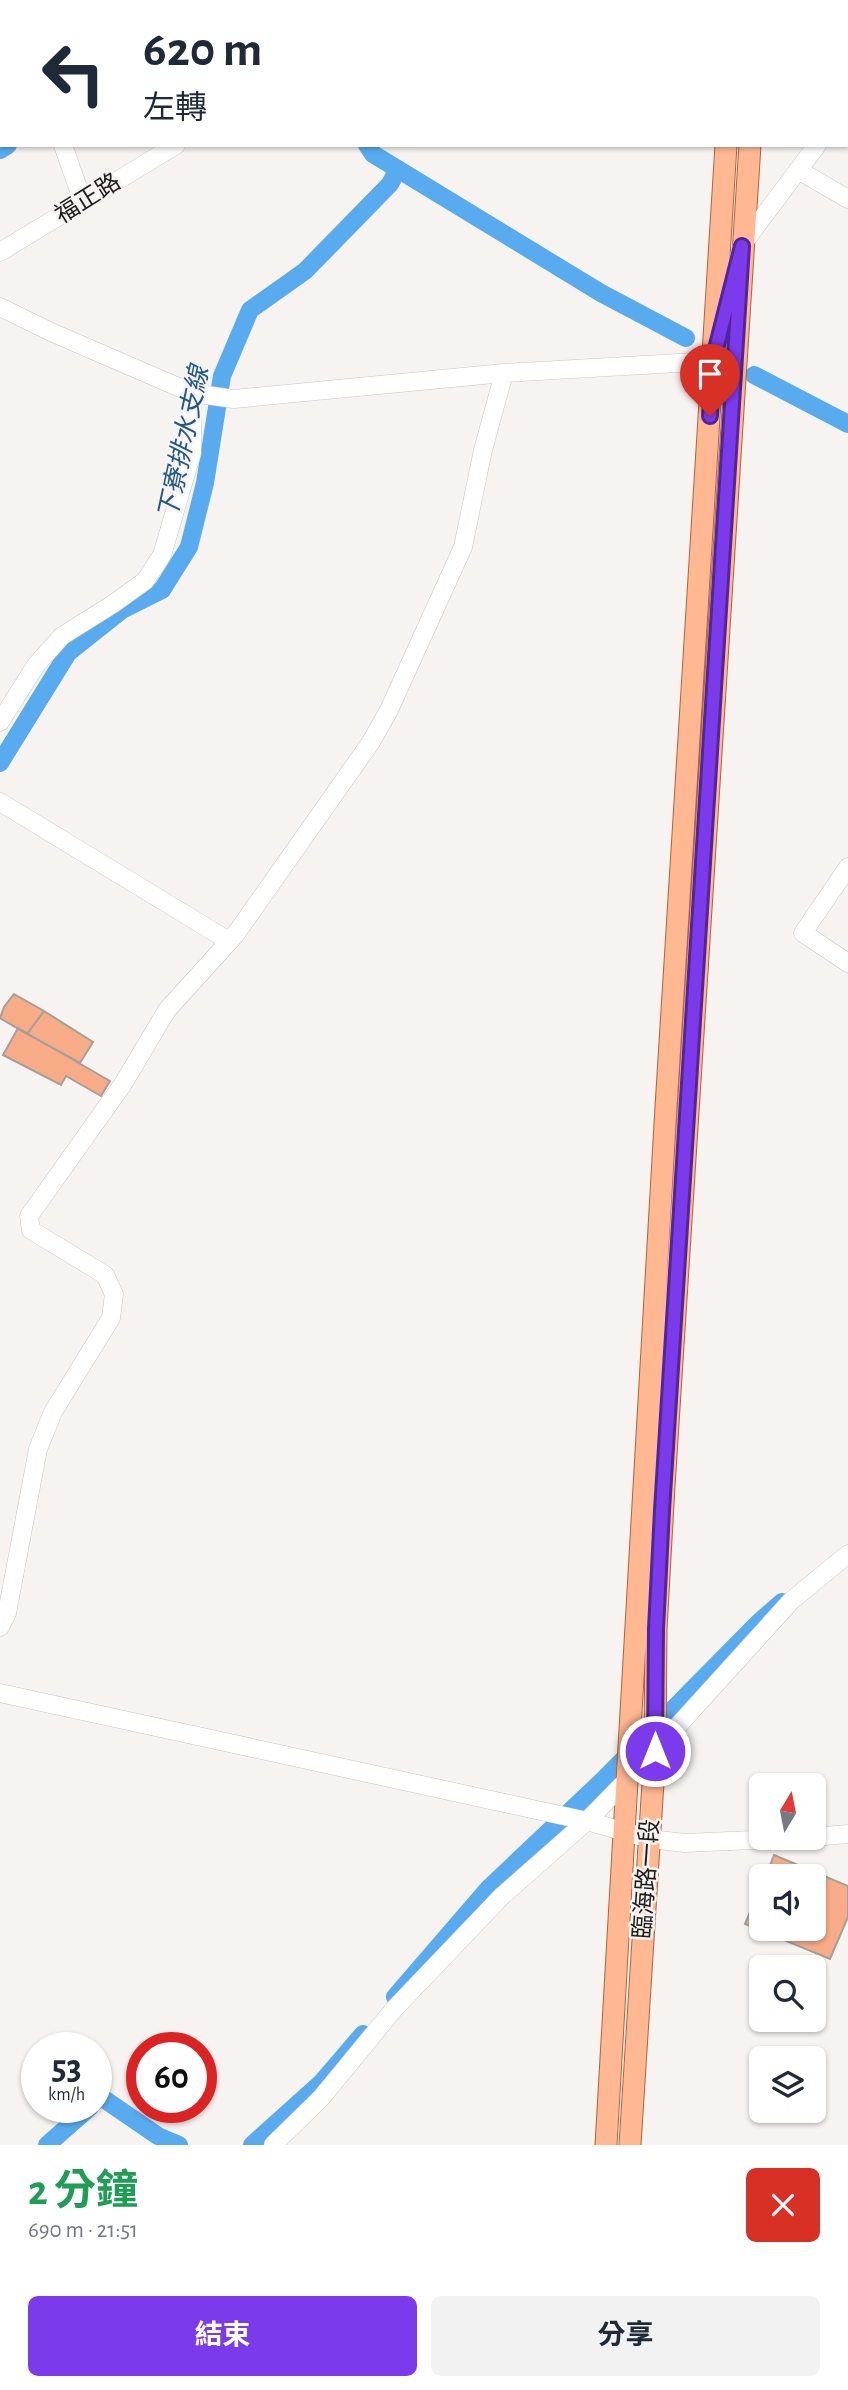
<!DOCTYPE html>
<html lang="zh-TW">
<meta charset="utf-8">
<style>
:root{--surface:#fff;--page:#f2f2f3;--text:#1f2937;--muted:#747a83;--accent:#7c3aed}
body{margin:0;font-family:"Alegreya Sans","Noto Sans TC",sans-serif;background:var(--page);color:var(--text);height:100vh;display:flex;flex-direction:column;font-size:26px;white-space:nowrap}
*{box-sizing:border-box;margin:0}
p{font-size:23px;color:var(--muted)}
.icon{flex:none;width:38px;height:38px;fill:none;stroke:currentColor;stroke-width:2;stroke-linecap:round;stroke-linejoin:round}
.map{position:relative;height:2145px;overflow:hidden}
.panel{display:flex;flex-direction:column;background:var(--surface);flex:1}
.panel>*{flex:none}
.guide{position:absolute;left:0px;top:0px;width:849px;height:147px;box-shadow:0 2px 5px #0004;background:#fff;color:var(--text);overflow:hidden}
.needle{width:46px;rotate:10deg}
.fabs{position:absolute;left:749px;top:1773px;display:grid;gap:14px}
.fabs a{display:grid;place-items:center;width:77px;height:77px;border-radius:10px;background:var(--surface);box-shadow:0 2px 5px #0004;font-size:35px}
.speed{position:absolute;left:21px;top:2032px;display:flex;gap:14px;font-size:35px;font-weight:700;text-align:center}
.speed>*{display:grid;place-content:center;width:91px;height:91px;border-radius:50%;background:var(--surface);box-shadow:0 2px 5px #0004;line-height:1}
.speed small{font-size:18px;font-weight:400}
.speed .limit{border:10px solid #d22;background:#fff;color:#111}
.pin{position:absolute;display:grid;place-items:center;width:60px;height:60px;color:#fff;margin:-72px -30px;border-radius:50% 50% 50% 0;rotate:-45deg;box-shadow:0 0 7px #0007}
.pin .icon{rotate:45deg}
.me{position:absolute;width:77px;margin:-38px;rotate:0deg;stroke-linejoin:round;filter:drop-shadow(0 0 5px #0008)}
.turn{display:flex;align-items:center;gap:24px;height:147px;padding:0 28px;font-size:32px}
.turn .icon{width:91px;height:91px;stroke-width:2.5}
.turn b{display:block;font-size:49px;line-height:60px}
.round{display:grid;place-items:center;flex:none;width:74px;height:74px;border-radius:10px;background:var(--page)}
.summary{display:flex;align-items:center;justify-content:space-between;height:119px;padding:0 28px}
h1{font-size:42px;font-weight:700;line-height:52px;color:#1e9e55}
.action{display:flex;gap:14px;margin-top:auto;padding:14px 28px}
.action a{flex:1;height:80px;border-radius:10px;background:var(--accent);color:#fff;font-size:28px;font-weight:700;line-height:80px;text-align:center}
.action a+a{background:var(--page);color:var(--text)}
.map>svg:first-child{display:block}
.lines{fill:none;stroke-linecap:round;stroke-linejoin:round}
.canal{stroke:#58abef;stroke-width:18}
.building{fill:#f7ab86;stroke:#a29f9d;stroke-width:2}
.minor-casing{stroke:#c9c5c4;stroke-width:19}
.major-casing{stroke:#b1633a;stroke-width:23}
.minor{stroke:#fff;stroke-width:18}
.major{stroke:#ffb892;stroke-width:21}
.route-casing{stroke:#51269a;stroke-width:18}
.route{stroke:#7c3aed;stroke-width:12}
.labels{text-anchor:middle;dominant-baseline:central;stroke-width:5;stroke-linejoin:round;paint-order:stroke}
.street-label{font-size:24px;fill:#1f1e1d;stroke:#f6f3f1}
.water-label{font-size:26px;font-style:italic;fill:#1f5986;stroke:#f6f3f1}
</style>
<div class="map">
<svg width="848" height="2145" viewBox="0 0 848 2145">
<rect width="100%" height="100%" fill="#f6f3f1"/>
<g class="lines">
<path class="canal" d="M274,0L275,2
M367,145L373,154L601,293L686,338
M0,150L8,145
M754,375L848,424
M0,763L68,653L122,610L162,590L189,547L205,483L222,376L250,310L305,271L390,184L398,169
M395,1997L489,1888L602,1781L759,1622L782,1602
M96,2101L101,2097L158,2136L179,2145
M47,2145L90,2107
M252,2145L321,2083L363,2034"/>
</g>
<path class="building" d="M14,994L44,1011L27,1034L0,1018L4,1007Z
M44,1011L93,1042L80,1063L27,1034Z
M18,1028L110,1081L101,1096L66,1076L61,1085L3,1055Z
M774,1855L848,1886V1917L830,1959L745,1924L761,1886V1928H814V1876H766Z"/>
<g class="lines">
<g class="minor-casing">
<path id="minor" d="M234,0L235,2
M299,0L300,2
M464,2L468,0
M0,86L2,87
M847,104L848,103
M63,145L83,202
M798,170L848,199
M0,252L176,145
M0,307L51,332L192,393L234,399L504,373L713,361L742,245L817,145
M0,722L36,665L62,636L113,604L145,581L162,555L192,453V393
M0,802L229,941
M848,867L803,933L848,963
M0,1627L7,1613L38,1449L53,1412L111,1318L114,1294L105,1275L31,1230L29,1216L123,1084L167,1010L235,935L371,742L389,710L463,547L483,450L504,373
M0,1693L587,1821L650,1839L685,1843L796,1838
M629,1758L655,1751L791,1601L848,1554
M814,1837L848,1834
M273,2145L321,2098L395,2008L502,1896L587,1821L627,1780"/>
</g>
<g class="major-casing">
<path id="major" d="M734,2V0
M761,2V0
M606,2145L666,1107L726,145
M630,2145L655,1751L656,1629L664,1486L750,145"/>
</g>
<use href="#minor" class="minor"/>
<use href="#major" class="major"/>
</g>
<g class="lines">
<g class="route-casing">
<path id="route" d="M655,1751L656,1629L662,1510L742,246L713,361L710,416"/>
</g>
<use href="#route" class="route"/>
</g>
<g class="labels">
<g class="street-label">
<text transform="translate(88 199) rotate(-32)">福正路</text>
<text transform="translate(647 1879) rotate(-86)">臨海路一段</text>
</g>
<g class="water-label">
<text transform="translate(184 443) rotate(-78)">下寮排水支線</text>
</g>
</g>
</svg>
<div class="fabs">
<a><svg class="needle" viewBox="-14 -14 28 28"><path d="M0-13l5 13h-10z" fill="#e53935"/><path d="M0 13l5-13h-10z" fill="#747a83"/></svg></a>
<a><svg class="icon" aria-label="sound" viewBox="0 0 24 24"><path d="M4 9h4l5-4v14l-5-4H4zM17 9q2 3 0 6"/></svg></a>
<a><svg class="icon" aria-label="search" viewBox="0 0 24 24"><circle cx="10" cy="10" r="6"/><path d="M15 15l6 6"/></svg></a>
<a><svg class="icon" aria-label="layers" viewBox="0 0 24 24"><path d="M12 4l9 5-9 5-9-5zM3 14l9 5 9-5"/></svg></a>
</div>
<div class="speed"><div>53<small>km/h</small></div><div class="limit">60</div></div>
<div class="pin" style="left:710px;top:416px;background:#d93025"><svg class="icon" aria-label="arrive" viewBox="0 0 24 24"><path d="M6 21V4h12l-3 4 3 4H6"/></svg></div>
<svg class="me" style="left:655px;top:1751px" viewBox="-20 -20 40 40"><circle r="17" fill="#7c3aed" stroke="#fff" stroke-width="3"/><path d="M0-11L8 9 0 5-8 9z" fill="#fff"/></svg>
<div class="guide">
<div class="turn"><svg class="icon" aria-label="left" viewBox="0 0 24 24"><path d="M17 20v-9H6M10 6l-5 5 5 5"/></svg><div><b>620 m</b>左轉</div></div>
</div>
</div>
<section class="panel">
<div class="summary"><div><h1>2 分鐘</h1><p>690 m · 21:51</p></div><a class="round" style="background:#d93025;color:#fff"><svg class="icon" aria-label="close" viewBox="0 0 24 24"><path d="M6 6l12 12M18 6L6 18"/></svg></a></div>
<div class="action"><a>結束</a><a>分享</a></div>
</section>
